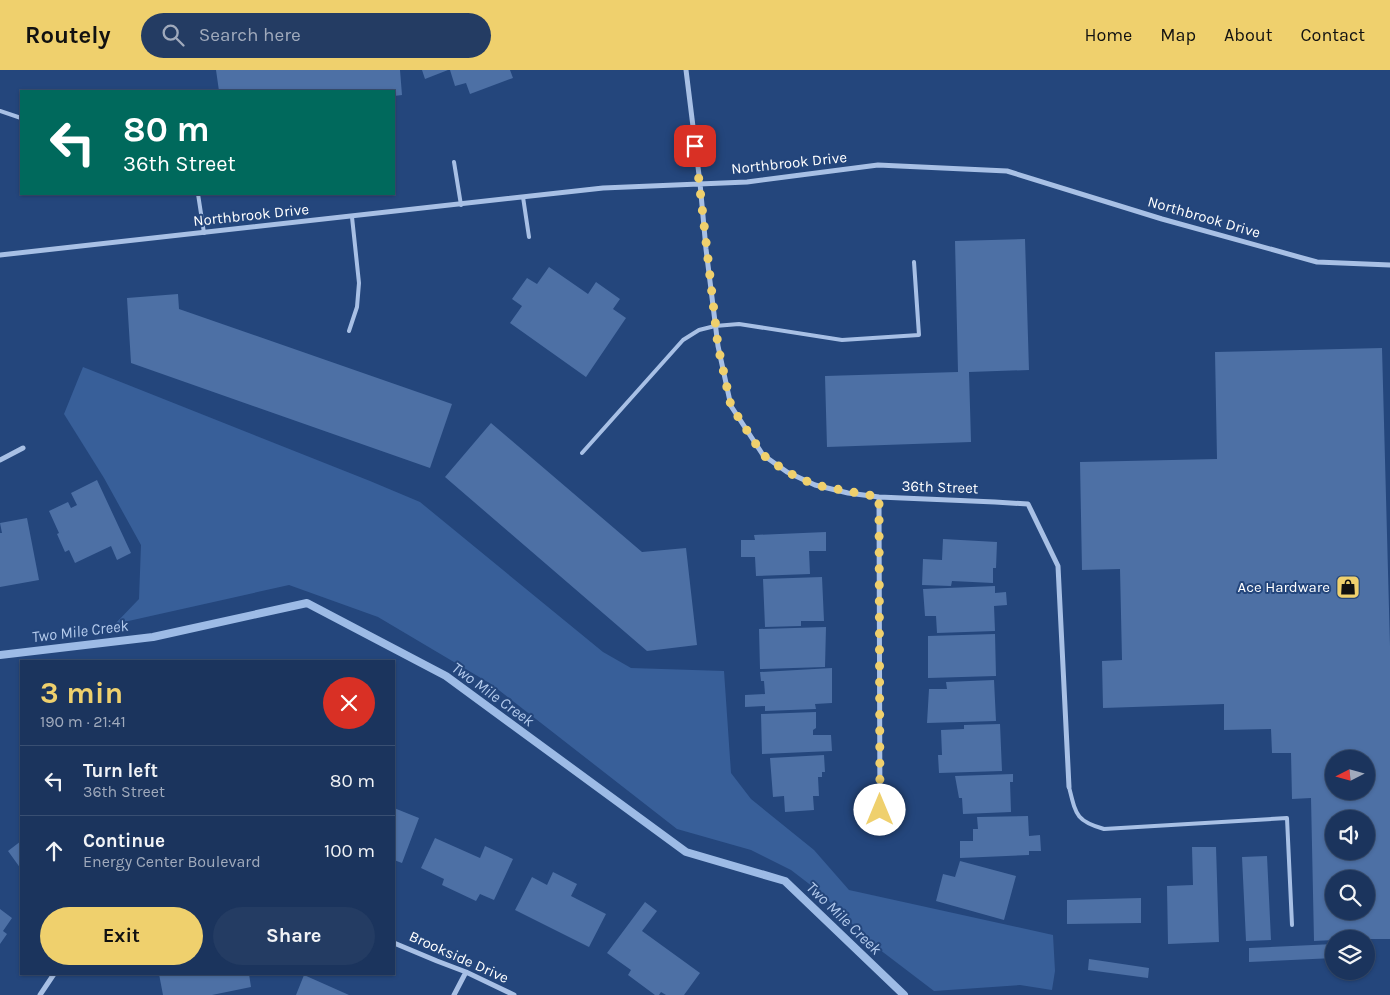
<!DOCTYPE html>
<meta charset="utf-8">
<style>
:root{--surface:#1b345d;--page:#243c63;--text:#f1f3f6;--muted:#a0aabc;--line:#394f72;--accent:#efd06d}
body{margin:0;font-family:Karla,sans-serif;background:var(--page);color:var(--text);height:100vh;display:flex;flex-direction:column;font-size:19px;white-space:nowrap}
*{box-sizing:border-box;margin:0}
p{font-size:16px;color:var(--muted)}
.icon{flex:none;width:28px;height:28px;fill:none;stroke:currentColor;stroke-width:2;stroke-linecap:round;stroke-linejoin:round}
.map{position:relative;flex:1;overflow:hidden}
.details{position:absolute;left:20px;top:590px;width:375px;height:315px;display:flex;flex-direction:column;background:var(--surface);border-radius:0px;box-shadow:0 1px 4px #0004,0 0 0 1px var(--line)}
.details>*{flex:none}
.banner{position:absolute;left:20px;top:20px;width:375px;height:105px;border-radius:0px;box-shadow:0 1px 4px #0004,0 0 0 1px var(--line);background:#00695c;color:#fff;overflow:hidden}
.needle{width:32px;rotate:264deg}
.buttons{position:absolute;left:1325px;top:680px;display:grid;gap:10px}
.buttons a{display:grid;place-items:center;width:50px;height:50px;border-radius:50%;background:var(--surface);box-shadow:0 1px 4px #0004,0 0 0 1px var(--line);font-size:25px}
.pin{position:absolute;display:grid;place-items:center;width:42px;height:42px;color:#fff;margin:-21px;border-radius:10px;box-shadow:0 2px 8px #0006}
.me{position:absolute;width:55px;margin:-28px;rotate:0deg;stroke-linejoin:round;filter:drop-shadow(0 0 4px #0008)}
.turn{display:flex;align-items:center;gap:18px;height:105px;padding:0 20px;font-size:22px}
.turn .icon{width:65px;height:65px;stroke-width:2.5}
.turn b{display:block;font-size:35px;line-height:42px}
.round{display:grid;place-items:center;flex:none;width:52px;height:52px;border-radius:26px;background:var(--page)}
.summary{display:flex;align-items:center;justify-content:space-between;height:85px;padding:0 20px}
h1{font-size:30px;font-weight:700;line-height:38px;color:var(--accent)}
.primary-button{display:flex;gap:10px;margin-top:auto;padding:10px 20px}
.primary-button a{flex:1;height:58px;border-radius:30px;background:var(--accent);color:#111;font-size:20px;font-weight:700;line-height:58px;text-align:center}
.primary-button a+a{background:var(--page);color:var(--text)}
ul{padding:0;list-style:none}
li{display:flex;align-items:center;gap:15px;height:70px;padding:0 20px;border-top:1px solid var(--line)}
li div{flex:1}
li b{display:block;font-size:19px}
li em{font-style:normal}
header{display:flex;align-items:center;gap:30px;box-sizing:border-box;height:70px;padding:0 25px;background:var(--accent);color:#111}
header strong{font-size:24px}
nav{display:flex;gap:28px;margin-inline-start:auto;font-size:18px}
.search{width:350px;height:45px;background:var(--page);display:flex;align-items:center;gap:12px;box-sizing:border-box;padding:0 18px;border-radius:28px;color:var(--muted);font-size:19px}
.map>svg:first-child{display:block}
.green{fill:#385f99}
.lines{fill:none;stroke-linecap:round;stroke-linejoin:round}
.stream{stroke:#9dbbe6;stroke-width:8}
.building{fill:#4d70a5;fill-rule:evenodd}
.service{stroke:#a8c0e5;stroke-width:4}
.minor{stroke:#a8c0e5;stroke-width:5}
.route{stroke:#efd06d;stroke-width:9;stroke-dasharray:0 16.2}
.labels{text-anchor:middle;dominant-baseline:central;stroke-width:4;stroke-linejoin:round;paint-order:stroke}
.street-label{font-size:15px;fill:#fff;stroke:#24467c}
.poi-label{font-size:15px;fill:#fff;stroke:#24467c;text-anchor:end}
.water-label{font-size:16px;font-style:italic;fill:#b4cbed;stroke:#24467c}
</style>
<header>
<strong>Routely</strong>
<div class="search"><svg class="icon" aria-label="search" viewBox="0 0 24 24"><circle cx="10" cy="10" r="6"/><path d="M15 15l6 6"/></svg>Search here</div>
<nav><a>Home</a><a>Map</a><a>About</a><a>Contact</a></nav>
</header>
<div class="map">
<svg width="1390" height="925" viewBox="0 0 1390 925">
<rect width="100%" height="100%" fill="#24467c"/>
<path class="green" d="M83,297L370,411L420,432L603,582L631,598L724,601L731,703L751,729L814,780L849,820L1053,865L1055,901L1052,920L1020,915L934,921L871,873L821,823L791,800L751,780L677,759L491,614L378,547L289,515L115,554L139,529L141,475L104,408L64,344Z"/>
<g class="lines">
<path class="stream" d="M0,585L153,567L307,533L446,606L686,782L785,811L904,925"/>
</g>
<path class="building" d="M216,0H400L402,25L394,26V21H219Z
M422,0H448L425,9Z
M450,0H510L513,8L470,24L466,13L455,16Z
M1025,169L1029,300L969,302L971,372L827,377L825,306L958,302L955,171Z
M549,197L588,224L596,212L620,229L613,239L626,248L586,307L510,253L522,236L512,229L527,208L537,214Z
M178,224L179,239L452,334L430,398L131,293L127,228Z
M1382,278L1390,576V869H1334V870L1314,871L1311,728L1292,729L1291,683H1272L1271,659L1224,660V634L1103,638L1102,591L1122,590L1120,499L1082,500L1080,392L1217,389L1215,282ZM1334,689H1366V721H1334ZM1334,749H1366V781H1334ZM1334,809H1366V841H1334Z
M491,353L642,482L686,478L697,575L647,581L445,407Z
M97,410L131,483L117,490L111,476L75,493L69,480L65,482L57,464L59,463L49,441L68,432L71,438L77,435L71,423Z
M27,448L39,510L0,517V463H2L0,453Z
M826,462V481H809L810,504L756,506L755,487H741V470H755L754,465Z
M943,469L997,472L996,498H993V513L952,511L951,516L922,515L923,489L942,490Z
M822,507L824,551H801V556L765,557L763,509Z
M995,516V523L1006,522L1007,535L994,536L995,561L937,563L936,546H925L923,519Z
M826,557L825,597L760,599L759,559Z
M995,564L996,606L928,608V566Z
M832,598V633L815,634L816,639L765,641V636L745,637V625L765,624L764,611H761L760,602Z
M994,610L996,651L927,653L929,619H947L946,612Z
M816,642V658L813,660V665H831L832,681L762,684L761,644Z
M1000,654L1002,701L939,703L938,685H942L941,660L964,659V655Z
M824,685L825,702H822V707H818L819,726H813L814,740L785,742L784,726L773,727L770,688Z
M1013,704V712H1010L1011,742L963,744L962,728H959L955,706Z
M394,738L419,748L402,793L394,790Z
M1028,746L1029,766L1040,765L1041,781H1029V785L960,788V771H973V759H978L977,747Z
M435,768L480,788L485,776L513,789L494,830L480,824L476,831L442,815L444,809L421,798Z
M21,771V799L8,781Z
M1192,777H1216L1219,872L1168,874L1167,816L1193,815Z
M1267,786L1271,870L1246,871L1242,787Z
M960,791L1016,806L1004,850L936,831L943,804L955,807Z
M553,802L577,814L571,826L606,844L589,877L515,840L532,807L547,815Z
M1141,828V853L1067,854V830Z
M645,832L657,841L642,861L700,903L684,925H666L661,922L659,925H655L628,905L631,900L607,883Z
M0,839L12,848L3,861L7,864L0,874Z
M1334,874V888L1249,892V878Z
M1089,889L1149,898L1148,908L1088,900Z
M159,904H249L251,917L212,925H163Z
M304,905L349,925H296Z"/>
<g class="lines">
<path class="service" d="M0,41L21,48
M454,92L461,135
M198,124L204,163
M523,127L529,167
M349,261L357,237L359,213L352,147
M582,383L683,270L699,260L715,256L739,254L842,270L919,265L914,192
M1069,717C1076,745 1076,751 1104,759L1287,748L1292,855"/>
<path class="minor" d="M686,0L700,113L706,179L718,276L731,336L763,385L787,402L815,415L848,423L879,427L995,432L1028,434L1058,496L1069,717
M0,185L603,118L747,112L878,95L1007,101L1162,149L1317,192L1390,195
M0,390L23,378
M879,427L880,759
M394,873L437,891L466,902L514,925
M40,925L54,904
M454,925L466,902"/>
</g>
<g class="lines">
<path class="route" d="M695,76L718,276L731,336L763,385L787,402L815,415L879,427L880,740"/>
</g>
<defs>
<g id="shop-square" transform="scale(1.25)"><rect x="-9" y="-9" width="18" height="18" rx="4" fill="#efd06d" stroke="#24467c"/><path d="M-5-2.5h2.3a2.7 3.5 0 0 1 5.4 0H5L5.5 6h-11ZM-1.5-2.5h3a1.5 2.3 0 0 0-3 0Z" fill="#111"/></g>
</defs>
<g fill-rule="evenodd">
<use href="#shop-square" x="1348" y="517"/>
</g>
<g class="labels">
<g class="street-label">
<text transform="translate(789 93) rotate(-6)">Northbrook Drive</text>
<text transform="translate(251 145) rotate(-6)">Northbrook Drive</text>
<text transform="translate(1204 147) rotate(16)">Northbrook Drive</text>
<text transform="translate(940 417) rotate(2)">36th Street</text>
<text transform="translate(459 887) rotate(24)">Brookside Drive</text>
</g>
<g class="poi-label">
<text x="1330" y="517">Ace Hardware</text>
</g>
<g class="water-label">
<text transform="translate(80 561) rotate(-7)">Two Mile Creek</text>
<text transform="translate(493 624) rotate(36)">Two Mile Creek</text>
<text transform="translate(844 848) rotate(44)">Two Mile Creek</text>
</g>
</g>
</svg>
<div class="buttons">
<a><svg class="needle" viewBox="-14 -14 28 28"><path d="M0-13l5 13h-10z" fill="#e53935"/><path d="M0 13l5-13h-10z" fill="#a0aabc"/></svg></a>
<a><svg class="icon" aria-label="sound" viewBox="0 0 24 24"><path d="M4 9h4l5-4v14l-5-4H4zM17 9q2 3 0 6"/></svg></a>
<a><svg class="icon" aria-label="search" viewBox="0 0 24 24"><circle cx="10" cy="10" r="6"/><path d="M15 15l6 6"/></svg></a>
<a><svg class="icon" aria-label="layers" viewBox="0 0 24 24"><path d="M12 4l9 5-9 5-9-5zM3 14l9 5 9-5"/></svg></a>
</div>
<div class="pin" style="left:695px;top:76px;background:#d93025"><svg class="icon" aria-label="arrive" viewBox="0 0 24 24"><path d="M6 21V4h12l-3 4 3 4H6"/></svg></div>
<svg class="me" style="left:880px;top:740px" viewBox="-20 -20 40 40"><circle r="19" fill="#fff"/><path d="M0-13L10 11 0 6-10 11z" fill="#efd06d"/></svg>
<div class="banner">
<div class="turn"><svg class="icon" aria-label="left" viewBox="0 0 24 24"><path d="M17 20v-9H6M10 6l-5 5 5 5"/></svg><div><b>80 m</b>36th Street</div></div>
</div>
<section class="details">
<div class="summary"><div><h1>3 min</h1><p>190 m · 21:41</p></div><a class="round" style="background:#d93025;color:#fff"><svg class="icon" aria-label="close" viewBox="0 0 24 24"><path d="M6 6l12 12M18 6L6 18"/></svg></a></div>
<ul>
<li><svg class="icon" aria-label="left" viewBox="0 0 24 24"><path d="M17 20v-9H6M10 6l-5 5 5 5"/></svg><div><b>Turn left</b><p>36th Street</p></div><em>80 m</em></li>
<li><svg class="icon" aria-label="ahead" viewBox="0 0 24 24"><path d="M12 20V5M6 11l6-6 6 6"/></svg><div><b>Continue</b><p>Energy Center Boulevard</p></div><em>100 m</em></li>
</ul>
<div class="primary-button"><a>Exit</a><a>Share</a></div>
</section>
</div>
